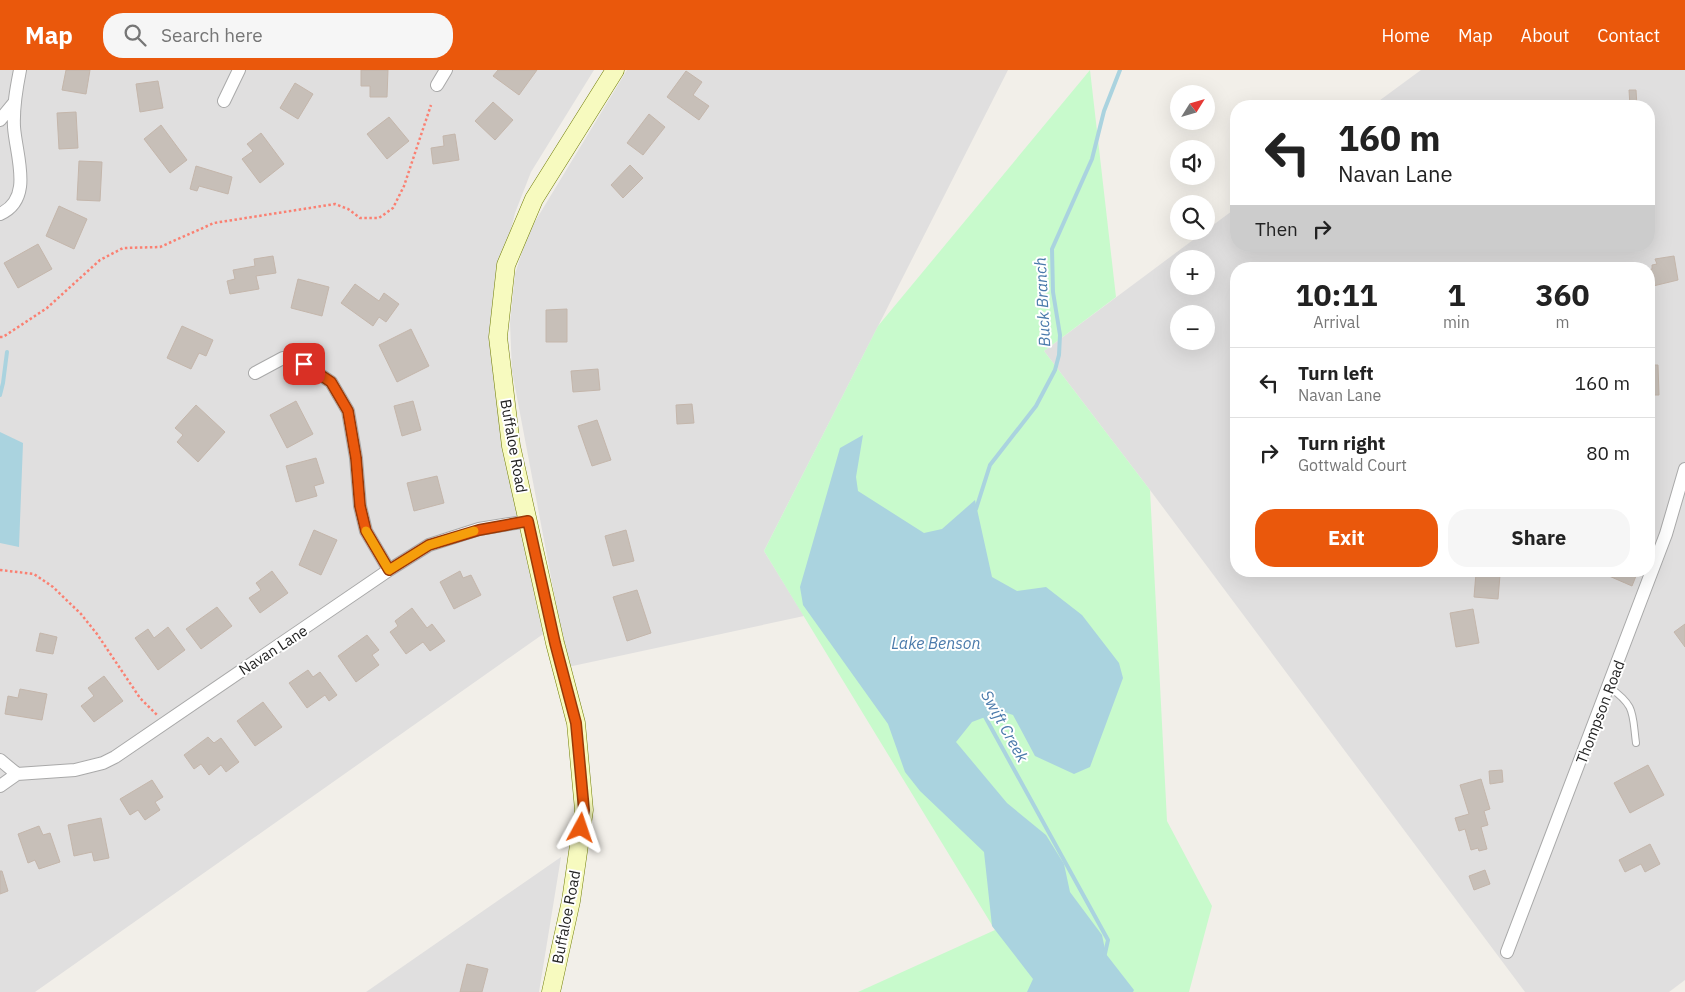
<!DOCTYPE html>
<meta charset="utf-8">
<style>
:root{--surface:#fff;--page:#f6f6f6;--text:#222;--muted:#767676;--line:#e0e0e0;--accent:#ea580c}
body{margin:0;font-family:"IBM Plex Sans",sans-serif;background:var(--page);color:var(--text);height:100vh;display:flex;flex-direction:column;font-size:19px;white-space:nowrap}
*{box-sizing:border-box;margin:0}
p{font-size:16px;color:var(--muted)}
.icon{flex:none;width:28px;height:28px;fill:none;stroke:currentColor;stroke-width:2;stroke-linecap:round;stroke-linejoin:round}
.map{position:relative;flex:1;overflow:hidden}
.side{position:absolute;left:1230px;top:192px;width:425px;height:315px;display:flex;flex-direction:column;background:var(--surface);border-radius:20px;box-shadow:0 5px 20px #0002}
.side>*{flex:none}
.top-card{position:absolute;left:1230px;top:30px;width:425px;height:152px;border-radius:20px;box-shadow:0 5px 20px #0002;background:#fff;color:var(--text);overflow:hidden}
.needle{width:32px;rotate:53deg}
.tools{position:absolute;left:1170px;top:15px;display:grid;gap:10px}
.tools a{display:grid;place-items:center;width:45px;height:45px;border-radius:50%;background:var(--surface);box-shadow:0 5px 20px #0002;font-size:25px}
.pin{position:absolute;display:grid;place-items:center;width:42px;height:42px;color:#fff;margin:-21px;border-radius:10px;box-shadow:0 2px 8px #0006}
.me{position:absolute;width:55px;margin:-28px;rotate:5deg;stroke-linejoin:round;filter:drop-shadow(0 0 4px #0008)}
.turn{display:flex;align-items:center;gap:18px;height:105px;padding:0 25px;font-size:22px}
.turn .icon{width:65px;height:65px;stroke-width:2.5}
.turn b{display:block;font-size:35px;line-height:42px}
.then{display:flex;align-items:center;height:48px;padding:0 25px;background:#0003;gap:10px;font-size:19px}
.eta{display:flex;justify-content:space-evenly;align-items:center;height:85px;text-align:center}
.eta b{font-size:30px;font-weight:800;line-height:35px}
.primary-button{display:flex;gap:10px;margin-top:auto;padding:10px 25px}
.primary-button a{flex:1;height:58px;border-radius:20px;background:var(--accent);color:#fff;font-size:20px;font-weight:800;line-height:58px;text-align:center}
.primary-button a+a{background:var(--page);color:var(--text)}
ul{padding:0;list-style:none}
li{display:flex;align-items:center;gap:15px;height:70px;padding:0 25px;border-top:1px solid var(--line)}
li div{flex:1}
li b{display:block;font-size:19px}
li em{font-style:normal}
header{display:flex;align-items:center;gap:30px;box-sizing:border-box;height:70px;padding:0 25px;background:var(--accent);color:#fff}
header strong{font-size:24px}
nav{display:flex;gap:28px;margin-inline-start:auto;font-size:18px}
.search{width:350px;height:45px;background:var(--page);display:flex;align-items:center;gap:12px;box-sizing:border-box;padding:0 18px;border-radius:20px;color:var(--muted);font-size:19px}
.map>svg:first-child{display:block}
.residential{fill:#e0dfdf;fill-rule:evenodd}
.park{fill:#c8facc}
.water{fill:#aad3df}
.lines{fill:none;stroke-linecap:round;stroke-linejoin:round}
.stream{stroke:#aad3df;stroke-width:4}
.building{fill:#c7bfb8;stroke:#c4b6ab}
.lane-casing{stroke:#a9a9a9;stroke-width:8}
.street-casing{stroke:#a9a9a9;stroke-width:14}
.secondary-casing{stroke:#707d05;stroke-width:19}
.path{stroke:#fa8072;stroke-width:2.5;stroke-dasharray:2.5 2.5;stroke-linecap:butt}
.lane{stroke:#fff;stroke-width:6}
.street{stroke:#fff;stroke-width:12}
.secondary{stroke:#f7fabf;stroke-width:18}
.route-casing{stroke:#983908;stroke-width:12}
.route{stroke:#ea580c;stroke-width:9}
.slow{stroke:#f59e0b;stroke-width:9}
.labels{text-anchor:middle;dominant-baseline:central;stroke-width:4;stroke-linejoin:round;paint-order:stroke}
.street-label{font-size:15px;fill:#222;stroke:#fff}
.water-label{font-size:16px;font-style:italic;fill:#4a7aab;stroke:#fff}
</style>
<header>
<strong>Map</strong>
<div class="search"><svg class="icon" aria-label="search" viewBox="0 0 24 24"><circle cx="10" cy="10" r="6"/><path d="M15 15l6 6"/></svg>Search here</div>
<nav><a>Home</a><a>Map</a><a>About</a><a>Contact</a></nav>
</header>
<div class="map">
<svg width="1685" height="922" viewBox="0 0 1685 922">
<rect width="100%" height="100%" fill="#f2efe9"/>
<path class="residential" d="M0,0H594L531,102L515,143L495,224L546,562L35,922H0Z
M627,0H1008L764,481L804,546L568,597L512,301L510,253L515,204L528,163Z
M1421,0H1685V910L1669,922H1525L1150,420L1044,281L1236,138V176H1649V36H1372ZM1179,189H1206V216H1179ZM1236,199H1649V501H1236ZM1179,244H1206V271H1179Z
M561,787L539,922H366Z"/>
<path class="park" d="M1090,0L1116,227L1044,281L1150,420L1167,751L1212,836L1189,922H858L995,860L764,481L878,256Z"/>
<path class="water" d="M0,362L23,373L19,477L0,473Z
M863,365L856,407L858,421L924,463L942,459L975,430L992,507L1017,521L1046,517L1082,545L1119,593L1123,608L1090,697L1074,704L1035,686L1013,645L1001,641L972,652L956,672L1007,733L1046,765L1064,794L1070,822L1102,865L1106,884L1134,920L1133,922H1027L1033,909L992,856L984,782L920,721L905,702L888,654L803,535L800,517L840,378Z"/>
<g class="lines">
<path class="stream" d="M0,325L3,313L7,282
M976,439L990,395L1036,336L1055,300L1059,285L1060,265L1053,222L1052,179L1092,89L1104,41L1120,0
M983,643L1108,870L1104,888"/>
</g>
<path class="building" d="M66,0H90L86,24L62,20Z
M361,0H388L387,27H370V16H361Z
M498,0H537L519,25L493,6Z
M686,1L702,12L693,25L709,36L699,50L667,27Z
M158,11L163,38L140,42L136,14Z
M295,13L313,24L298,49L280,38Z
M1629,20H1636L1637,36H1630Z
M493,32L513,50L495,70L475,51Z
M76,42L78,78L59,79L57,43Z
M649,44L665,57L643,85L627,73Z
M389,47L409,71L387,89L367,64Z
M161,55L187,90L170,103L144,69Z
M261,63L284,94L260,113L242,89L253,81L247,74Z
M455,64L459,90L433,94L431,78L444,76L443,66Z
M79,91L102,92L100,131L77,130Z
M630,95L643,108L623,128L611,115Z
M196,96L232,107L228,124L199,116L197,121L190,119Z
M59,136L87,149L74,179L46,166Z
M38,174L52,199L18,218L4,193Z
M273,186L276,203L256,206L259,219L230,224L227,211L235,209L233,200L255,196L254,189Z
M1674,186L1678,210L1649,217V200L1652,199V195L1657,194L1655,189Z
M298,209L329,217L322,246L291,238Z
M355,214L379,231L384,223L399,234L386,252L379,247L373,256L341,233Z
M567,239V272H546V240Z
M182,256L213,270L206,286L199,283L191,299L167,288Z
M411,259L429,296L397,312L379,275Z
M1653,268L1654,278L1649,279V269Z
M1649,295H1658L1659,325H1649Z
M598,299L600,320L573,322L571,301Z
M296,331L313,364L287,378L270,345Z
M413,331L421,360L402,366L394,336Z
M692,334L694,353L677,354L676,335Z
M196,335L225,362L198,392L177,372L183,365L175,358Z
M597,350L611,390L592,396L578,356Z
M316,388L324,413L314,416L317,426L296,432L286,396Z
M437,406L444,433L414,441L407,413Z
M314,460L337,470L321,505L299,495Z
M626,460L634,491L613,496L605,466Z
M272,501L288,523L260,543L249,528L261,520L256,513Z
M460,501L463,508L471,505L481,525L454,539L440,512Z
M1610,501H1638L1632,516L1609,506Z
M1476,503L1500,505L1498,529L1474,527Z
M637,520L651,563L627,571L613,527Z
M217,537L232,556L201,579L186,559Z
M412,538L427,558L432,554L445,571L430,581L423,572L406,584L390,562L398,556L395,551Z
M1473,539L1479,573L1456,577L1450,543Z
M1685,554V577L1674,562Z
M168,557L185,580L158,600L135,568L148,559L154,568Z
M40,563L57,567L53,584L36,581Z
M367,565L379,580L372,585L379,595L356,612L338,586Z
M308,600L313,607L320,602L337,625L329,631L325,625L307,638L289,613Z
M104,606L123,631L94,652L81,636L94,626L88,618Z
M20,619L47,624L42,650L5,644L8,626L18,628Z
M263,632L282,657L255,676L237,651Z
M208,667L214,673L221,668L239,692L226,702L221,695L209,705L201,694L194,699L184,685Z
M1648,695L1664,725L1630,743L1614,713Z
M1502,700L1503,712L1490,714L1489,701Z
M1481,709L1490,739L1484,741L1488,755L1481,757L1487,779L1479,781L1478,778L1471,780L1465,759L1459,761L1455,748L1469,744L1460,715Z
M152,710L163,727L155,732L160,740L145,750L138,740L130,745L120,729Z
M101,748L109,788L94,791L92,782L74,786L68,755Z
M39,756L43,765L50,763L60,792L39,799L35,790L28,793L18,764Z
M1650,774L1660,794L1645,802L1641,794L1625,802L1619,790Z
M1485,800L1490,814L1474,820L1469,806Z
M0,801H2L8,821L0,824Z
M467,894L488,899L482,922H460Z"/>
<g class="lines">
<g class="lane-casing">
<path id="lane" d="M1609,617C1636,636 1632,643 1636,673"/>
</g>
<g class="street-casing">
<path id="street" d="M437,15L446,0
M224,31L239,0
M0,50L14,33
M0,144C34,129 16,86 14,57C13,37 16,20 20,0
M255,303L283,288L304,294L331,312L348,341L356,388L360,436L366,461L389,500
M0,690L17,704
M0,716L17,704L75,700L103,693L115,687L389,500L429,475L479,459L528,451
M1507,882L1666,464L1685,399"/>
</g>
<g class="secondary-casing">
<path id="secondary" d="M551,922L571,831L584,740L576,653L555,573L511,376L498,267L506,195L534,129L615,0"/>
</g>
<path class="path" d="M0,267H3L47,238L100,190L123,178L160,177L214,153L335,134L348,139L360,148H379L393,138L404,116L431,35
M0,500L34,504L53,517L81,544L97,564L140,628L157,645"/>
<use href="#lane" class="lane"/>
<use href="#street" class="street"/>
<use href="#secondary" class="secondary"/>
</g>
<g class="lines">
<g class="route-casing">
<path id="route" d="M304,294L331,312L348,341L356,388L360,436L366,461L389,500L429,475L479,460L528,451L555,573L576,653L584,740L581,758"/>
</g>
<use href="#route" class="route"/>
<path class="slow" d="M366,461L389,500L429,475L474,461"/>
</g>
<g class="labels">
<g class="street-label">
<text transform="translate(514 376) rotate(80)">Buffaloe Road</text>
<text transform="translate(273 580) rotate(-33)">Navan Lane</text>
<text transform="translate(1600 642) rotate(-69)">Thompson Road</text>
<text transform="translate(566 847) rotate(-79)">Buffaloe Road</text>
</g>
<g class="water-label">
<text transform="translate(1042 232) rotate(-93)">Buck Branch</text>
<text x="936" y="573">Lake Benson</text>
<text transform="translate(1005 656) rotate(61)">Swift Creek</text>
</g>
</g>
</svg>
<div class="tools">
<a><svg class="needle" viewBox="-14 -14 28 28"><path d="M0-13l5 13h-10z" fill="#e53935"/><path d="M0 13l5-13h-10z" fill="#767676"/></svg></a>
<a><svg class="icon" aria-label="sound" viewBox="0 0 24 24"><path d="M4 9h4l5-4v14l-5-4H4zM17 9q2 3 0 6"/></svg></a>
<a><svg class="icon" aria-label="search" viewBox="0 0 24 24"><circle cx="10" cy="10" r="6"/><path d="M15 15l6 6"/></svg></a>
<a>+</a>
<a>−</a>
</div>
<div class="pin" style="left:304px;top:294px;background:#d93025"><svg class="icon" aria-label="arrive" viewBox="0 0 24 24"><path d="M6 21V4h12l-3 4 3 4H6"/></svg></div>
<svg class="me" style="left:581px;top:758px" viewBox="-20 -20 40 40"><path d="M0-17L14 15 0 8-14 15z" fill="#ea580c" stroke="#fff" stroke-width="4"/></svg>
<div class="top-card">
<div class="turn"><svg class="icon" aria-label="left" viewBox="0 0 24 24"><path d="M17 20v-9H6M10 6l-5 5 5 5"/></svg><div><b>160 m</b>Navan Lane</div></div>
<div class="then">Then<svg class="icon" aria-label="right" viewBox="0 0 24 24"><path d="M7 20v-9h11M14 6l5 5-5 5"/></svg></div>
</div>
<section class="side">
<div class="eta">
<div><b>10:11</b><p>Arrival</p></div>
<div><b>1</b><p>min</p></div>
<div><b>360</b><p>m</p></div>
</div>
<ul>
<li><svg class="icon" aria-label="left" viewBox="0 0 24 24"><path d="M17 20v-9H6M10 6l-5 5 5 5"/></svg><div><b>Turn left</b><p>Navan Lane</p></div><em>160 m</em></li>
<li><svg class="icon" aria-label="right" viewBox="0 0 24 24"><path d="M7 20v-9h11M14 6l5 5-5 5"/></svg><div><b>Turn right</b><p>Gottwald Court</p></div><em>80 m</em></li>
</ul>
<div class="primary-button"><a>Exit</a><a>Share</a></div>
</section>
</div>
